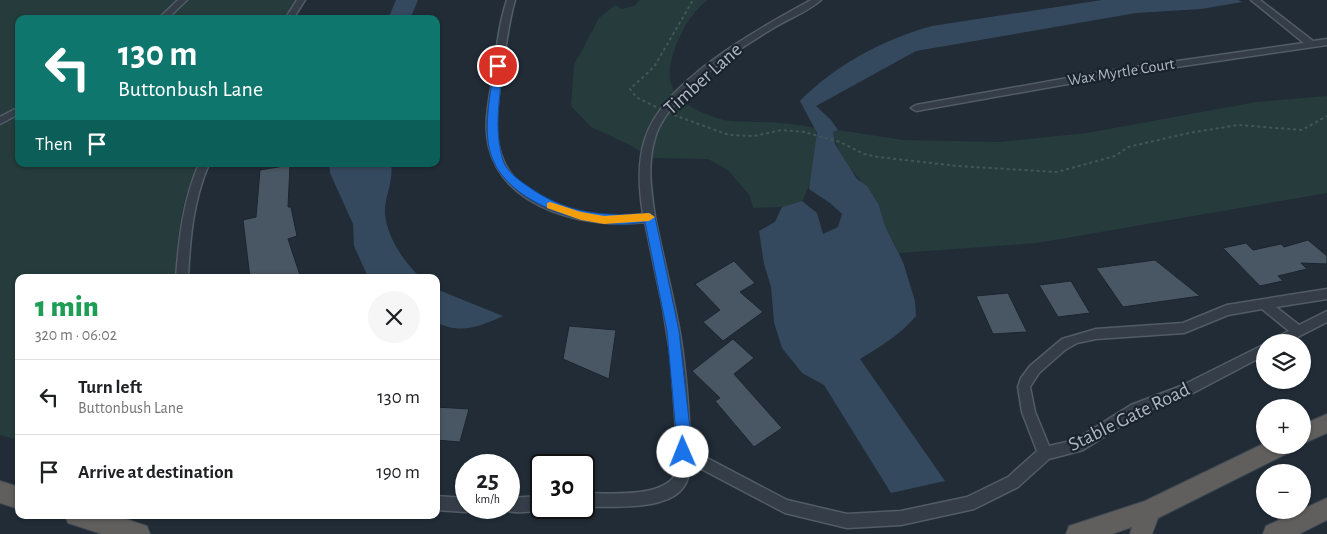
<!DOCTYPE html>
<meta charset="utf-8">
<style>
:root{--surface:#fff;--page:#f6f6f6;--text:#202124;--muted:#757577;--line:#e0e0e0}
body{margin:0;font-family:"Alegreya Sans",sans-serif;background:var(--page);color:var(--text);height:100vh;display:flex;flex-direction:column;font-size:19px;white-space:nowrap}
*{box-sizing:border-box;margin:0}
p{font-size:16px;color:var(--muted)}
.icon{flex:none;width:28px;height:28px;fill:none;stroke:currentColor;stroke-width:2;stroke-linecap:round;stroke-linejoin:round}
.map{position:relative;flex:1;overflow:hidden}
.details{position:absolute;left:15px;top:274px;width:425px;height:245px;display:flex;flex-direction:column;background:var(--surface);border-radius:10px;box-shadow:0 1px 4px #0004}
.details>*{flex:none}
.banner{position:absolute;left:15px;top:15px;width:425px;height:152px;border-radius:10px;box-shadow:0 1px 4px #0004;background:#0f766e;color:#fff;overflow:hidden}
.fabs{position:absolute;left:1256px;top:334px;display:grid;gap:10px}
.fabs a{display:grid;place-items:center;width:55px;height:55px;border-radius:50%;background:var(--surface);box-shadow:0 1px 4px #0004;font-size:25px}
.speed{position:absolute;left:455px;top:454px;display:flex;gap:10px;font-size:25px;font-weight:700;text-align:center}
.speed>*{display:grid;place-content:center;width:65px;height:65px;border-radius:50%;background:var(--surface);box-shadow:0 1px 4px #0004;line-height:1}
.speed small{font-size:12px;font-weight:400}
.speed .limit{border:2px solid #111;border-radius:8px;background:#fff;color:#111}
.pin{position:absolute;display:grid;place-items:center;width:42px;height:42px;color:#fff;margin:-21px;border:2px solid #fff;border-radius:50%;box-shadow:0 1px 5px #0007}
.me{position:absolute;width:55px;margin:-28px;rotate:359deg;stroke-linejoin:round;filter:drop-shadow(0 0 4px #0008)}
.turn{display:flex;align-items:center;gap:18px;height:105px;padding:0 20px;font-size:22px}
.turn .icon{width:65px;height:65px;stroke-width:2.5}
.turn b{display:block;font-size:35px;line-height:42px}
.then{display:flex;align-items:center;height:48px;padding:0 20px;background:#0003;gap:10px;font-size:19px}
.round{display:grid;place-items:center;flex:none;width:52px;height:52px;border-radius:26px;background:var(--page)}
.overview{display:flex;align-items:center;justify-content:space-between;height:85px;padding:0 20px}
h1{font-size:30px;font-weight:800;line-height:38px;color:#1e9e55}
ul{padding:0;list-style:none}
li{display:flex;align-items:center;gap:15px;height:75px;padding:0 20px;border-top:1px solid var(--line)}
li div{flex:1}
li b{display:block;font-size:19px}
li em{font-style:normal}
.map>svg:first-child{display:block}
.green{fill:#263b3b}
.water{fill:#35495e}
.building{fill:#495663;stroke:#1c252f}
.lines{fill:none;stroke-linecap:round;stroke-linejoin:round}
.minor-casing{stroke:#525c66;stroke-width:3}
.trunk-casing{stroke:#3f4953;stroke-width:2}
.path{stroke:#435658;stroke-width:2;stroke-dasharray:3 3;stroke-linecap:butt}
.minor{fill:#353e48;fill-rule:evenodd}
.trunk{fill:#605f5d;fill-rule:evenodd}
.route{fill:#1a73e8;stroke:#114b97}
.slow{fill:#f59e0b}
.labels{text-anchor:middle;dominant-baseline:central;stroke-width:4.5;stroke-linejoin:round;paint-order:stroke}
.far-street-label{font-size:16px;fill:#afb9c4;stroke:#1a232d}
.street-label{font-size:20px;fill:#afb9c4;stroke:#1a232d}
</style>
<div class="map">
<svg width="1327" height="534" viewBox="0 0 1327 534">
<rect width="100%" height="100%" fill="#212c37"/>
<path class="green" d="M0,0H297L284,19H19V164H199C180,197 177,240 176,277L19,278V440L0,435Z
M640,0H707C689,15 678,36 672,58C661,97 691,110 723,120C732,122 744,121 754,122C775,122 795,124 815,128C822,145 811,187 802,201L782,207L753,208L750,196L728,170L708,159L651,158L632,146L591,127L571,106L574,65L599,18L615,5L622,9L634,6Z
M1327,96V193L1037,243L899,253C895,244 889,235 885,226C882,218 882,210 878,203C864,182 837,158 833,132L838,130L903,140L999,142L1087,133L1256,102Z"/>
<path class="water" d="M396,0H418L410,19H388Z
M1102,0H1238L1242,2L1201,9L1136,13L916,51L816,106L831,120L838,130L833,132L835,144L857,179L867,186L879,205L885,226L903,262L915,301L916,316C900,335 881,346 860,359L945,481L891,493L824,385L802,373L782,348L774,322L771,287L764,264L759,231L775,222L782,207L802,201L817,213L823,234L838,227L842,214L830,203L809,189L817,133L800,101C835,65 884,39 932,26Z
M329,164H391C394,181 384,197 385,214C387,237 404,262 420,277H368L354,246L353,224L330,173Z
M436,289L503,316C481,326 460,335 436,322Z"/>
<path class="building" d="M290,165L288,207H291L297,236L288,239L301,278H250L243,220L256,217L260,170Z
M1308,240L1327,256V264L1301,263L1307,269L1278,276L1283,281L1260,286L1223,248L1246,243L1253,250L1281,244L1284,247Z
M1155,260L1200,296L1123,307L1096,268Z
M734,261L755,283L740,292L763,312L723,341L703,322L720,310L695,284Z
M1071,281L1090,313L1058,317L1039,285Z
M1008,293L1027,332L993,334L976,296Z
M569,326L616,330L609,379L563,359Z
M733,339L754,358L734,374L782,428L754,447L715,401L720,398L692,371Z
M436,407L469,409L460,442L436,440Z"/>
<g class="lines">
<g class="minor-casing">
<path id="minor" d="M178,0H187L167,19H158Z
M297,0H305L293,19H285Z
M507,0H515C508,24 506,47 502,72C498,101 491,134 504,162C520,197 570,213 605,216C618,217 631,216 643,214C639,189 637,163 645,139C663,80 760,28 811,0H821C809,11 790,18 775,27C742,47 708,69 681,97C671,108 659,123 655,138C647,164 651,191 655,217C662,253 672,291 679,328C686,368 689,408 690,449L787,500L847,514L901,511L967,497L1008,477L1037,451L1022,412L1018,387L1021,378L1030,366L1062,339L1096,329L1183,323L1227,305L1327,289V299L1276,307L1299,325L1327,311V322L1288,342H1272L1274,338L1289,331L1262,309L1228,315L1184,333L1096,339L1077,343L1065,350L1039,373L1030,387L1035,412L1049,446L1075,440L1131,405L1181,386L1265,344V355L1191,394L1141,413L1083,450L1049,459L1018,487L974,509L901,525L847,528L785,513L690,463C690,472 688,482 682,489C664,511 610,506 584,507V493C609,493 657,498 674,477L676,466V429L671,358L663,308L645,222C589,229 505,211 489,147C483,123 490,96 494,71C497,47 499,23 507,0Z
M1251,0H1260L1313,41L1327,39V45L1101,78L916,111L911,108L916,105L1101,72L1304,43Z
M19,107V114L0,124V117Z
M199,164H209C193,201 190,238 188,278H176C179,238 183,200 199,164Z
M436,496L466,498V508H472L466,512L436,510Z
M541,496V508H546C538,512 509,515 503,508H509V498Z"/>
</g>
<g class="trunk-casing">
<path id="trunk" d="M1327,414V433L1302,444V425Z
M1265,443L1293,445L1290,452L1158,518L1152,534H1130L1132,527L1112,534H1066L1069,526L1145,501Z
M0,481L19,487V509L0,503Z
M1327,498V520L1299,534H1263L1266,526Z
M65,515H113L147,526L150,534H102L68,523Z"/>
</g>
<path class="path" d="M656,107L636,97L630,89L654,67L693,0
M674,115L729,135L754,136L782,130L804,132L840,142L864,154L878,157L958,166L1057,172L1115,156L1128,147L1189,133L1238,125L1302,130L1327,116"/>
<use href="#minor" class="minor"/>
<use href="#trunk" class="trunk"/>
</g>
<path class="route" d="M498,63L503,66C500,96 494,127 502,157C505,170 516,178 526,185C566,214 603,217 650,213L655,217L679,331L690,429L688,456L683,458L678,456L667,331L645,222C636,223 625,225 615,224C575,224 509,200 493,160C481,132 491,95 494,66Z"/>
<path class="slow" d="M550,202L581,212L604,216L649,213L655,217L649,221L604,224L581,220L547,208V203Z"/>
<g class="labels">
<g class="far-street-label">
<text transform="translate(1121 72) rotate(-9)">Wax Myrtle Court</text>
</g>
<g class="street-label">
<text transform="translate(703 79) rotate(-42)">Timber Lane</text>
<text transform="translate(1129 417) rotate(-26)">Stable Gate Road</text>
</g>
</g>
</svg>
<div class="fabs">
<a><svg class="icon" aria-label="layers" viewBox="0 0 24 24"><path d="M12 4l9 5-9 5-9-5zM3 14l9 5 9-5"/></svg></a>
<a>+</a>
<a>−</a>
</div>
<div class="speed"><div>25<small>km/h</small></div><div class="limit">30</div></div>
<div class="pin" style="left:498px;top:66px;background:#d93025"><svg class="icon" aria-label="arrive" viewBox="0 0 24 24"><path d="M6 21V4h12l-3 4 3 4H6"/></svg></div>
<svg class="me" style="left:683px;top:452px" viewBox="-20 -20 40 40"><circle r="19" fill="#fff"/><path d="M0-13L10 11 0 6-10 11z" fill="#1a73e8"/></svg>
<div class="banner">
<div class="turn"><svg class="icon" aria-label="left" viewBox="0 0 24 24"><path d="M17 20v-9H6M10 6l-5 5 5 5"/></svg><div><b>130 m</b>Buttonbush Lane</div></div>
<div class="then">Then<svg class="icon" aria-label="arrive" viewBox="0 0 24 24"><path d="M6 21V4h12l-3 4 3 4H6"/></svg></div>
</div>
<section class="details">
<div class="overview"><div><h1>1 min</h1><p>320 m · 06:02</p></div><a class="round"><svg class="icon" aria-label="close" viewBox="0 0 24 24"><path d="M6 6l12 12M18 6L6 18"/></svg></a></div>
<ul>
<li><svg class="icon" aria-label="left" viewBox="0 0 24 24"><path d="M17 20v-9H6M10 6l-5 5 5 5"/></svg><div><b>Turn left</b><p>Buttonbush Lane</p></div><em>130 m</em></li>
<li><svg class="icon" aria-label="arrive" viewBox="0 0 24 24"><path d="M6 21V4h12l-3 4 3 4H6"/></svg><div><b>Arrive at destination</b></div><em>190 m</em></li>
</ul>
</section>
</div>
